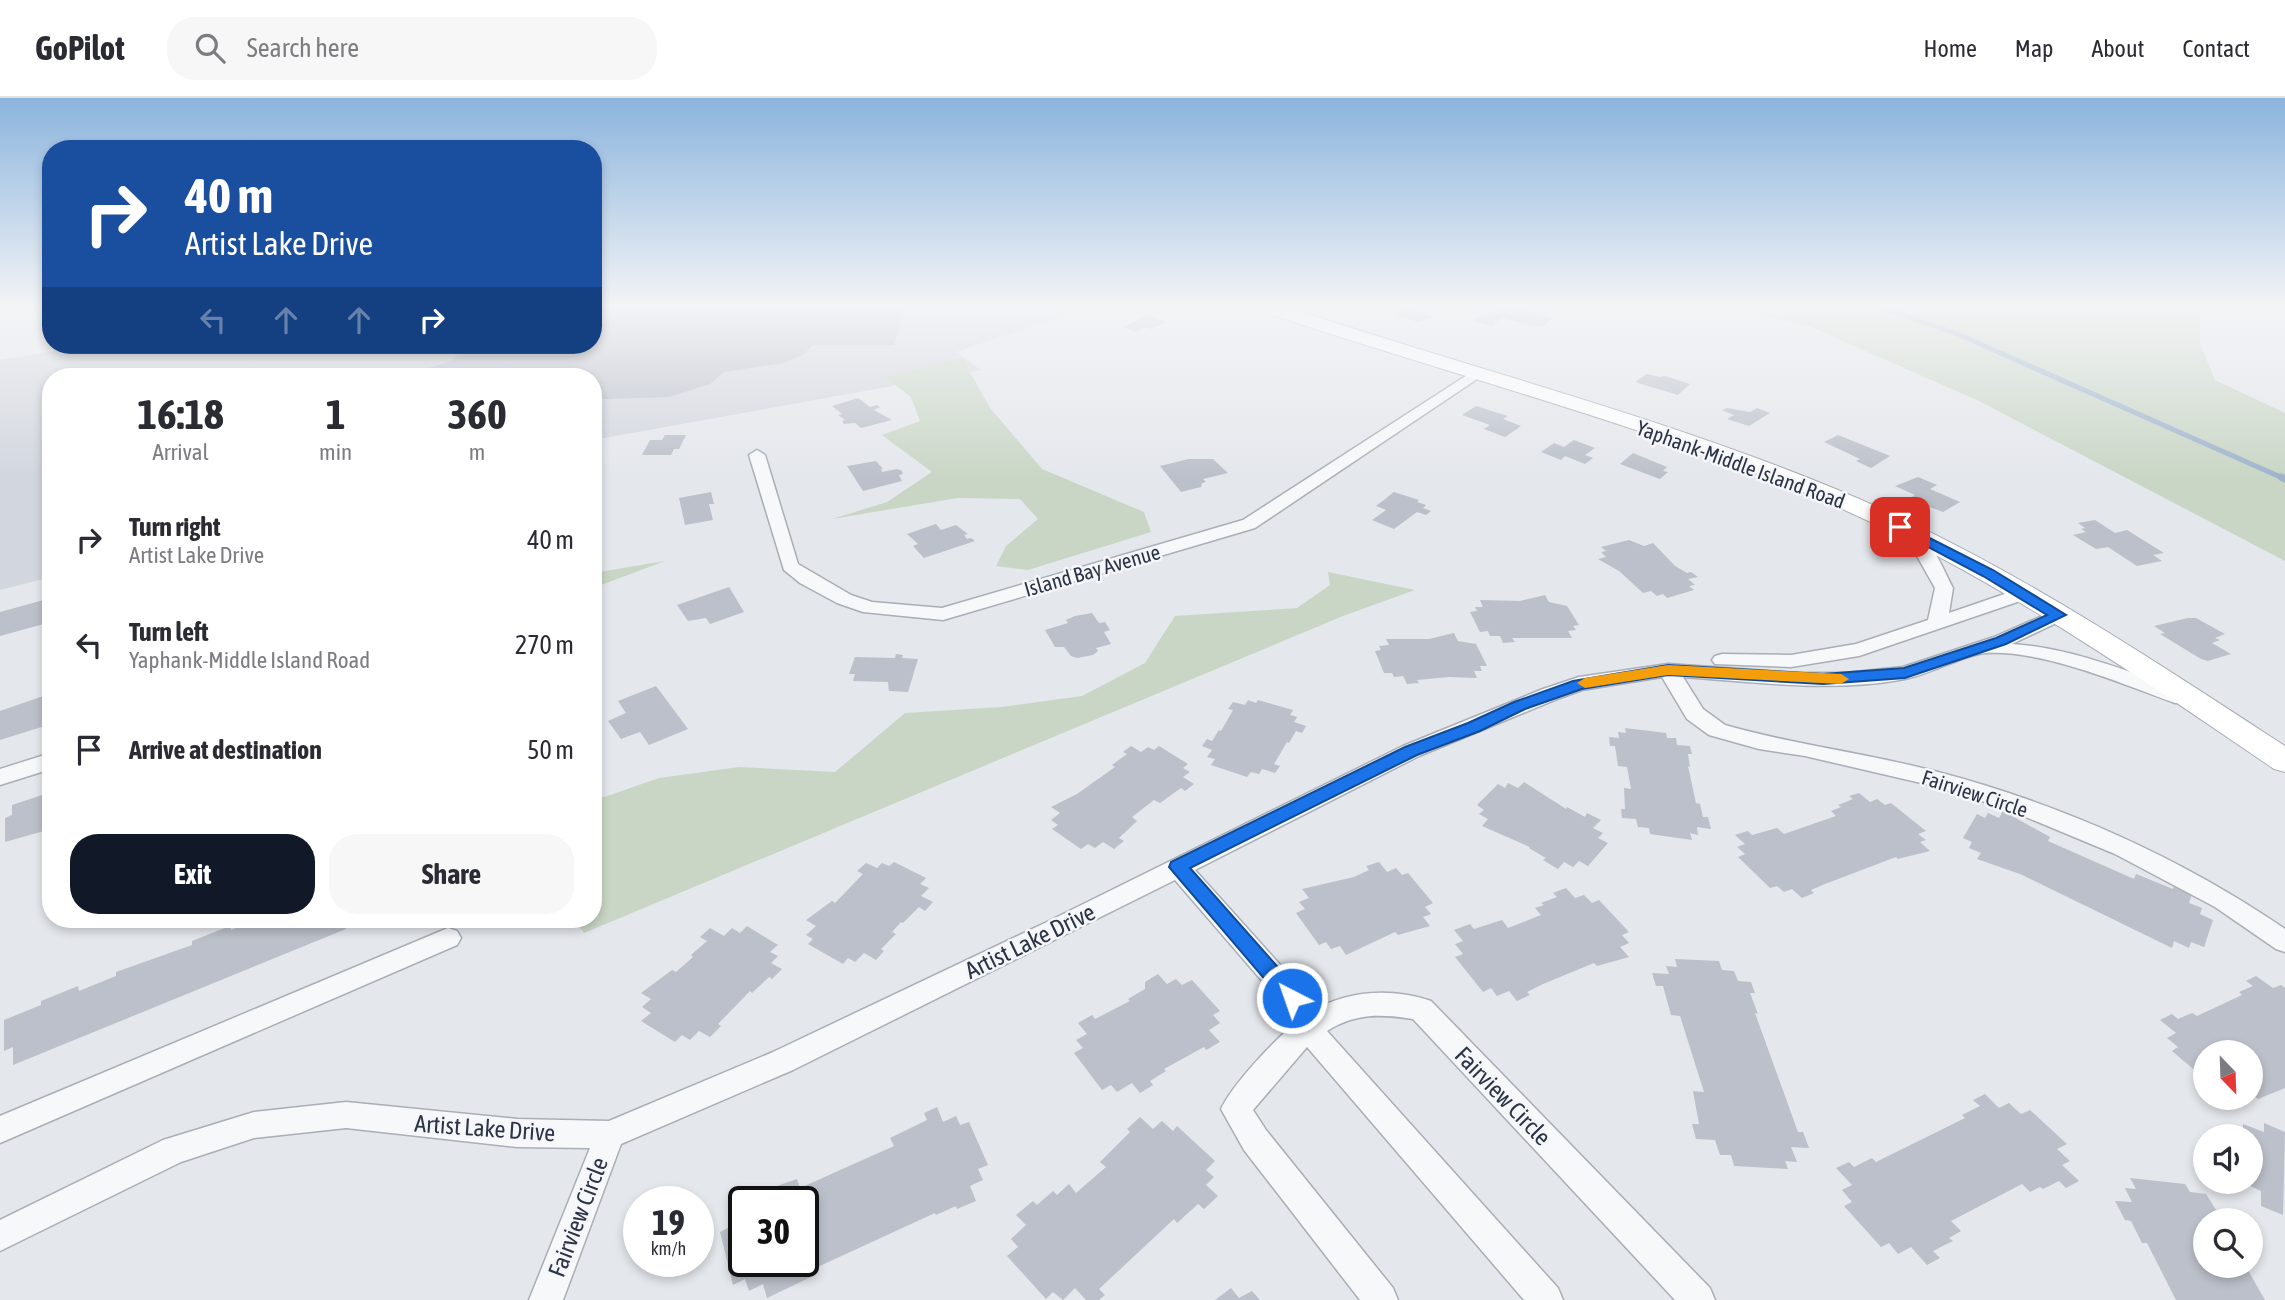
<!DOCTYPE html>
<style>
:root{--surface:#fff;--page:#f7f7f7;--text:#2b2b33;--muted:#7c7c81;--line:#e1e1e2;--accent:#111827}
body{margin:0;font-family:"Asap Condensed",sans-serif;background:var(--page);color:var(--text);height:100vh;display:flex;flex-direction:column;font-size:26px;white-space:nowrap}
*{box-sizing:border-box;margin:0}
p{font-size:23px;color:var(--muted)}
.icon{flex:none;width:38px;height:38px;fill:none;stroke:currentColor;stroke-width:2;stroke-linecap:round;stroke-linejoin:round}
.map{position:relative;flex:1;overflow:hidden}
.sheet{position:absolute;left:42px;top:270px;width:560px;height:560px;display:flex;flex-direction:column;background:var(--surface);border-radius:28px;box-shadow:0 4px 10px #0003}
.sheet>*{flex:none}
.top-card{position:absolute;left:42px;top:42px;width:560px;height:214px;border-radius:28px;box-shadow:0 4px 10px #0003;background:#1a4fa0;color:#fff;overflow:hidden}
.needle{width:46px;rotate:157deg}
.buttons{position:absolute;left:2193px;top:942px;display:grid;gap:14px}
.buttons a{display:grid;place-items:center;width:70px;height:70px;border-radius:50%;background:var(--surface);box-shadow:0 4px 10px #0003;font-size:35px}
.speed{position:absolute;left:623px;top:1088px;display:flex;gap:14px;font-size:35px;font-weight:700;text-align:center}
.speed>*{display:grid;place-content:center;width:91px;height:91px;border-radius:50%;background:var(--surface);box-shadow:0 4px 10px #0003;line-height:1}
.speed small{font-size:18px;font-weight:400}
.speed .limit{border:4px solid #111;border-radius:10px;background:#fff;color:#111}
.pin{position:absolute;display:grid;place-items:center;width:60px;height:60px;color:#fff;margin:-30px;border-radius:14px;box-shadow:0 4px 10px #0006}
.me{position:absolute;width:77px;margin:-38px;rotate:319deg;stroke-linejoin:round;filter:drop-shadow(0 0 5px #0008)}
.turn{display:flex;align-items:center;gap:24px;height:147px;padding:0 28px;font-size:32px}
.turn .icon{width:91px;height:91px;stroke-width:2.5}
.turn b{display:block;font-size:49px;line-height:60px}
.lanes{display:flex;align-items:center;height:66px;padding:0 28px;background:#0003;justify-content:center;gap:35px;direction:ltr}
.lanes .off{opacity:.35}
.eta{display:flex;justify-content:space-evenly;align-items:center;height:119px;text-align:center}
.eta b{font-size:42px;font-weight:700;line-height:49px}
.primary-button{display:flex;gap:14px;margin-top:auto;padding:14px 28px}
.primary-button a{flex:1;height:80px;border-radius:28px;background:var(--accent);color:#fff;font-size:28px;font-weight:700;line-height:80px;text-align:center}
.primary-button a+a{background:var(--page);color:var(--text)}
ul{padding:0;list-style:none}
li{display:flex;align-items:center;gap:21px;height:105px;padding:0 28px}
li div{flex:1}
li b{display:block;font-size:26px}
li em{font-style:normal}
header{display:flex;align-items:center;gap:42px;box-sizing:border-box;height:98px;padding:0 35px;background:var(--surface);border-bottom:2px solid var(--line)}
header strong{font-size:33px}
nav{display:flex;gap:38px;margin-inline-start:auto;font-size:24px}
.search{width:490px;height:63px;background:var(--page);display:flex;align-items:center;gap:18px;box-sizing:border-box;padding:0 24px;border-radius:28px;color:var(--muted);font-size:26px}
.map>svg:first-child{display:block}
.built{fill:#d2d6de}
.green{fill:#c9d6c5}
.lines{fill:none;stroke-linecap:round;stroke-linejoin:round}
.stream-far1{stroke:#9fb4cc;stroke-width:5}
.stream{stroke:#9fb4cc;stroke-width:7}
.building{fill:#bbc0ca;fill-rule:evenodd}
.minor-casing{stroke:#a9aeb7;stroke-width:3}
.secondary-casing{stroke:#a9aeb7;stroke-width:2}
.minor{fill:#f7f8fa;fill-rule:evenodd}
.secondary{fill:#fff;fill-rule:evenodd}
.route{fill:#1a73e8;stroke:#114b97;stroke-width:2}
.slow{fill:#f59e0b}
.labels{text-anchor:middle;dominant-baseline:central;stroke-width:5;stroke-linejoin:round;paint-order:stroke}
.street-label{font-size:21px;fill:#2b3445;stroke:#f4f6f9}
.near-street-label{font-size:24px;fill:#2b3445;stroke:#f4f6f9}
</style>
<header>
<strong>GoPilot</strong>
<div class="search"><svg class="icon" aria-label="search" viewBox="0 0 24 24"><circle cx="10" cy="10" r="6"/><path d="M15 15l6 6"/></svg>Search here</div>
<nav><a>Home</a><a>Map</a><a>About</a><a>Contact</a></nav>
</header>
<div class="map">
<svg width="2285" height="1202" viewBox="0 0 2285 1202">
<rect width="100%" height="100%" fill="#e4e7ec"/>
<path class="built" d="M593,210H1086L956,254L981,272L593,342V278H51V479L0,492V262L91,247H593Z"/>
<path class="green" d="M1734,210H2201L2200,246L2215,282L2285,315V463L1979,303L1811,229Z
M962,260L990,310L1042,371L1144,414L1151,434L1028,472L996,468L1006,448L1038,421L1020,401L958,400L832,421L887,404L932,374L882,337L920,323L911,299L885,279Z
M665,463L593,490V475Z
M1328,474L1415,492L1343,518L584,835L574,821H593V703L659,680L739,669L835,674L905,615L1002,609L1082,598L1145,565L1175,518L1297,510L1330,487Z"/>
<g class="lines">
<path class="stream-far1" d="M1881,210L1953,234L2285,381"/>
<path class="stream" d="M2281,379L2285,381"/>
</g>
<path class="building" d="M593,210H905L894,247H813L803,257L784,265L724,274L710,286L669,299L604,301L593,296V278H582V274L561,273L556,278H418L419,273L451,263L467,247H593Z
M1498,210H1515L1553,220L1542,229L1502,220L1492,228L1473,222L1482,216L1488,218Z
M1407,211L1434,219L1417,224L1394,216Z
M1148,217L1166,224L1151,231L1145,229L1135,234L1123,229Z
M1647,276L1660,279L1665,278L1690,286L1678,297L1635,284Z
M858,300L870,309L877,307L880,309L874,312L892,322L861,330L855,325L844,326L842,323L845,322L838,317L842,316L832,308Z
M1476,308L1508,318L1503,321L1521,328L1505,339L1484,331L1490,327L1462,317Z
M1727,310L1750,314L1757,310L1770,315L1749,328L1727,321L1734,317L1722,312Z
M665,337H686L679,351H674L671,357H642L650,342H662Z
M1838,337L1890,358L1871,370L1856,363L1860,361L1824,344Z
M1574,342L1595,350L1585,357L1593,360L1585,366L1565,358L1561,362L1541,354L1554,345L1564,349Z
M1633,355L1667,369L1663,373L1668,374L1660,381L1620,366Z
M1189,361H1213L1228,375L1203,381L1206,384L1202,385L1201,389L1181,394L1160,368Z
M876,363L883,371H881L882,374L897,371L902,373L903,376L899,377L902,383L863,393L847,368Z
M1918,379L1937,387L1930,391L1960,404L1943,414L1908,401L1915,397L1895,388Z
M711,394L714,406H709L713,422L685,427L679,400Z
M1394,394L1419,402L1417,404L1426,407L1423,410L1431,413L1426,417L1417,414L1394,431L1372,422L1386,412L1376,408Z
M2095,422L2115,435L2127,432L2164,455L2153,457L2162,463L2137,468L2108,449L2096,451L2073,437L2086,434L2081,431L2085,430L2078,425Z
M936,426L941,432L956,427L968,436L964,437L967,441L971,440L975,443L924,460L913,448L918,446L907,436Z
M1629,442L1644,448L1653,445L1675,468L1687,475L1691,474L1698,479L1688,481L1695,487L1689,488L1694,492L1667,500L1663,496L1657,498L1651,493L1643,495L1619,473L1598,461L1606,459L1601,454L1606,453L1601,449Z
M729,489L744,514L710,526L706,520L688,523L677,507Z
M1545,497L1549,504L1567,508L1579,527L1573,528L1576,532L1568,533L1572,540H1512L1515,544L1503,545L1500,538H1490L1488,533L1480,534L1470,514L1477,513L1475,509H1483L1480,502L1520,503Z
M51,500V524L0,538V514Z
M1092,515L1099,525L1105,524L1110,532L1104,534L1111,546L1096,550L1098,553L1093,557L1077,560L1071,558L1064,549H1055L1045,532L1068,525L1066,522L1075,518Z
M2188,520H2196L2225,536L2215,540L2220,542L2212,545L2231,556L2208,563L2201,561L2160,536L2165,535L2154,528Z
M1454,535L1458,543L1476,546L1487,568H1480L1482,573H1474L1477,580L1449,579L1417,582L1419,585L1407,586L1403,578L1394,579L1392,575H1384L1375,553L1381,552L1379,548L1389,547L1386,541H1429Z
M896,556L903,557L902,560L918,561L908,594L889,593L888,584L853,583L855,576H849L855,559L895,560Z
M656,588L688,631L649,647L640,634L621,641L608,623L626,615L618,603Z
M49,596L51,626L0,642V613Z
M1248,602L1256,605L1258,602L1293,612L1290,617L1297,619L1294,624L1306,628L1302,635L1296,633L1289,645L1287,644L1274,666L1280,668L1275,675L1262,671L1259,676L1251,674L1247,679L1211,667L1215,661L1207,659L1212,652L1202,648L1207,641L1212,643L1219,632L1221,633L1233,612L1228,611L1233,604L1245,607Z
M1625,630L1666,635L1667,640H1676L1677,647L1690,648L1692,656H1688L1690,669L1688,668L1696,705L1700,706L1703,719H1708L1711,731L1697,729L1698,737L1690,735L1692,742L1650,736L1649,730L1638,729L1636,721L1622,720L1621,711H1625L1624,690L1631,691L1627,669L1618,668L1615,648H1610L1609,639L1619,640L1618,634L1626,635Z
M1131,648L1141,654L1148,649L1154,652L1159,648L1188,666L1183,670L1190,674L1183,679L1194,686L1185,693L1181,690L1160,705L1154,702L1132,719L1137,723L1119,740L1124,743L1114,751L1103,744L1095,750L1088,746L1081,751L1052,731L1058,727L1051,722L1060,715L1051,709L1077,696L1115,669L1112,667L1127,656L1123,654Z
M1524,684L1566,711L1567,709L1585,719L1587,715L1601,722L1593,730L1603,735L1598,740L1608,745L1588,768L1579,763L1573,769L1564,764L1558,771L1543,762L1546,760L1529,750L1530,749L1482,728L1488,721L1479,716L1484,712L1477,707L1498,686L1505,690L1508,685L1518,690Z
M51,694V731L5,744V720L12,717V707Z
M1859,695L1870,704L1877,701L1885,707L1891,705L1926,733L1918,736L1926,742L1920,744L1930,753L1898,761L1896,759L1825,786L1811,792L1814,795L1802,800L1792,791L1784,794L1777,788L1770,790L1738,759L1745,756L1737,749L1745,746L1735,737L1748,733L1752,737L1777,730L1784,736L1836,718L1831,713L1841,709L1838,707L1853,701L1849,698Z
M2003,713L2050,739L2048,743L2134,781L2136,776L2173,791L2174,788L2192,796L2189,805L2202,810L2200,816L2213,822L2204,849L2191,844L2189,850L2174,843L2172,850L2020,776L1977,761L1981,755L1969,750L1972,744L1963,740L1977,716L1985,720L1988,715L1999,720Z
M894,764L926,780L920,786L929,790L921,798L933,804L925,813L919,809L903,825L901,824L892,834L896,836L881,851L884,853L876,862L864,855L855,864L848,860L843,866L808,846L813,841L806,837L816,828L806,822L832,803L835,805L863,776L857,773L866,765L877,770L882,765L889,768Z
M1379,764L1387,774L1396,770L1402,777L1408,775L1433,805L1425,809L1431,816L1423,819L1430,828L1398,837L1395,834L1346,857L1340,848L1331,851L1326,844L1319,847L1296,815L1305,811L1299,804L1309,800L1302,791L1354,779L1369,772L1366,768Z
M1566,790L1575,800L1584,797L1592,805L1599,802L1629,834L1622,837L1629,845L1620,849L1629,859L1597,868L1594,865L1543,886L1527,894L1530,897L1517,903L1509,893L1497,898L1491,890L1483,894L1455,859L1463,856L1455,846L1463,843L1454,832L1470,826L1474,831L1502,822L1508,830L1541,817L1535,810L1544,807L1541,805L1557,799L1553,795Z
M259,821H344L346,831L13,967V949L4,953V922L41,907V903L78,888L79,893L116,878V874L192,847V843L230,828L231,832Z
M747,828L778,847L770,854L778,858L771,865L782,871L772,881L769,879L752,895L750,893L718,926L721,928L710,939L699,933L690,942L682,937L675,944L641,923L651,915L642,909L651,901L641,895L672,872L676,874L693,859L691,857L707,843L700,839L710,830L724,838L732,830L740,835Z
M1675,861L1719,863L1722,872L1734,873L1738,883L1751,884L1755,895H1750L1758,916L1755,915L1798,1034H1803L1809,1050L1791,1049L1797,1064L1785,1063L1788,1071L1734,1068L1731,1057H1720L1715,1042L1696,1041L1692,1026H1699L1693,993L1704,994L1680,918L1671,917L1663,888H1656L1652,875L1669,876L1666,868L1677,869Z
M1158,876L1167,886L1176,881L1182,887L1192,882L1220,913L1213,917L1220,925L1209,932L1220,944L1206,952L1204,949L1164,971L1166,973L1150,983L1153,987L1140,995L1132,985L1117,994L1111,987L1102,992L1074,955L1083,950L1076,942L1087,936L1078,925L1092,917L1095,921L1130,903L1128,901L1145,891V884Z
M2256,878L2273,890L2281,887L2285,890V990L2258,1001L2250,995V954H2205V981L2172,953L2178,949L2167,940L2176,935L2160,922L2172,916L2178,921L2192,915L2197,918L2242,897L2239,894L2253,888L2246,883Z
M1985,996L1999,1010L2009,1005L2021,1016L2030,1012L2067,1046L2057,1051L2070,1063L2062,1067L2079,1083L2066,1090L2059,1083L2043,1091L2040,1089L2030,1094L2022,1086L1951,1123L1961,1133L1949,1140L1953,1143L1933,1153L1940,1160L1927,1167L1911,1149L1898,1156L1889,1145L1881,1149L1844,1108L1852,1104L1842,1092L1852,1087L1836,1070L1849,1064L1854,1069L1872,1060L1876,1064L1965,1020L1962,1017L1980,1008L1973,1002Z
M937,1009L943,1024L956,1018L960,1027L969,1024L988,1067L978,1071L983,1082L970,1088L976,1103L957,1111L956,1108L936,1117L935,1115L811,1172L813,1178L767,1200L763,1186L749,1193L745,1181L733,1187L720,1134L732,1128L729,1117L743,1112L739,1097L755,1090L757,1095L797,1081L800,1090L894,1048L890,1040L927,1022L924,1015ZM744,1104H803V1164H744Z
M1140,1019L1153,1031L1162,1023L1173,1033L1177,1028L1215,1063L1206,1072L1214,1079L1206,1087L1218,1098L1204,1111L1198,1106L1177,1125L1174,1121L1099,1191L1105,1197L1099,1202H1086L1075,1190L1063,1202L1053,1194L1046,1201L1007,1158L1018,1149L1011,1141L1026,1127L1016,1117L1033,1103L1037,1107L1053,1093L1057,1097L1069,1086L1076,1095L1106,1069L1100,1064L1130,1034L1127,1031Z
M2264,1025L2285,1034L2283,1117L2261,1108V1093L2244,1085L2250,1083V1038H2230L2229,1029L2243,1035V1026L2264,1034Z
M2130,1080L2185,1086L2190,1094L2206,1096L2216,1112L2237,1114L2241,1122H2205V1167H2245L2265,1202H2176L2147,1145H2142L2131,1123L2125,1122L2115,1103L2132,1104L2125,1090L2136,1091Z
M1231,1190L1239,1200L1252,1193L1260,1202H1215Z"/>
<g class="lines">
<g class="minor-casing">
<path id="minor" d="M1475,272L1482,276L1480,279L1255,430L943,522L863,514L837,505L800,485L784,472L749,357L757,352L765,357L798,466L851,497L872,504L942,510L1243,422Z
M1902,425C1928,431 1942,469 1953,490L1949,515L2022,490L2031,496L2029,500L1859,558L1791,569L1715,566L1712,562L1715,558L1722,556L1791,557L1856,546L1928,522L1935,490L1913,451L1893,430Z
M2058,511L2065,513L2068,517L2065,521L2012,546C2073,550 2132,575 2189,595L2192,600L2189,605H2175C2120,585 2044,552 1986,555C1966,556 1928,577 1905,581C1832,595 1756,584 1683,579L1703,611L1725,627C1794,647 1867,655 1938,674C2060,706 2180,759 2285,831V854L2276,851L2215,809L2115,756L2004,710L1934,688L1805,658L1759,651L1709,637L1687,621L1662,579L1582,592L1557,601L1419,658L1195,772L1302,891L1313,913C1348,892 1392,890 1431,903L1710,1190L1715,1202H1675L1413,921C1381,916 1355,915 1327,933L1558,1190L1563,1202H1524L1307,949L1253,1012L1266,1032L1393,1190L1398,1202H1360L1244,1052L1221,1011C1233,986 1271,946 1292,928L1282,906L1175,782L793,972L621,1046L563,1202H529L590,1050L517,1049L346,1030L254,1040L181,1064L0,1153V1122L163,1042L254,1014L346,1004L517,1021L609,1023L773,954L1049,823L1403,648L1543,591L1579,579L1668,566L1800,575H1845L1903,569L1994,539Z
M51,655V671L0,687V671Z
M448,830L457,833L461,840L457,847L0,1045V1018Z"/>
</g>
<g class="secondary-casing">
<path id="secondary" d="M1262,210H1290C1473,271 1660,318 1838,392C1997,458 2141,554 2285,648V674L2274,671C2129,572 1984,472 1822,402C1642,325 1450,277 1264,214Z"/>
</g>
<use href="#minor" class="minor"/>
<use href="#secondary" class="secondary"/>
</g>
<linearGradient id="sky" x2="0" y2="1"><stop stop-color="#8bb4dd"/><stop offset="0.55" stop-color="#f3f4f6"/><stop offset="1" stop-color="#f3f4f6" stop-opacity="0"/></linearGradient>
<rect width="2285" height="379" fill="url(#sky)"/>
<path class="route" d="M1900,425L1993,472L2066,517L2006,546L1905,580L1823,586L1668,577L1582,591L1525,611L1480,633L1417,657L1190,770L1300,894L1303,900L1300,905L1292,908L1285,905L1169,769L1171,764L1405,649L1468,625L1514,604L1573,583L1668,567L1823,576L1904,570L1996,540L2047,517L1983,478L1896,432V426Z"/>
<path class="slow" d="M1668,567L1841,576L1849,581L1841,586L1668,577L1585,590L1577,585L1585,580Z"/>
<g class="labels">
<g class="street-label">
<text transform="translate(1741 366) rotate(20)">Yaphank-Middle Island Road</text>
<text transform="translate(1092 472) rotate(-16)">Island Bay Avenue</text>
<text transform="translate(1975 695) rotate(18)">Fairview Circle</text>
</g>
<g class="near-street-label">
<text transform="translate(1030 843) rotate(-26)">Artist Lake Drive</text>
<text transform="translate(1503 998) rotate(46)">Fairview Circle</text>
<text transform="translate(485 1030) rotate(4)">Artist Lake Drive</text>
<text transform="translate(578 1119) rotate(-69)">Fairview Circle</text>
</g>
</g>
</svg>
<div class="buttons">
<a><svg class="needle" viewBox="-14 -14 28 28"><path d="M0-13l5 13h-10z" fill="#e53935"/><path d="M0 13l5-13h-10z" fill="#7c7c81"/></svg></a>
<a><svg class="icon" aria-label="sound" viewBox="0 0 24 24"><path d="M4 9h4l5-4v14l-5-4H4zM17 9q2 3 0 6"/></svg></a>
<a><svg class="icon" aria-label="search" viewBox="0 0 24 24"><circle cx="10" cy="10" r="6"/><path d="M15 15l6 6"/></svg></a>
</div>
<div class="speed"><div>19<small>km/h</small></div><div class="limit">30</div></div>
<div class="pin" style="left:1900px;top:429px;background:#d93025"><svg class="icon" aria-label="arrive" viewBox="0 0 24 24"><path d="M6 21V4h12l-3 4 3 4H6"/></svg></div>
<svg class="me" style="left:1292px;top:900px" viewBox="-20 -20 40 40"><circle r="17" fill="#1a73e8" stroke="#fff" stroke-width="3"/><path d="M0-11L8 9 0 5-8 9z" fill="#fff"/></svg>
<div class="top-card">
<div class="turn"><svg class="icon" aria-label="right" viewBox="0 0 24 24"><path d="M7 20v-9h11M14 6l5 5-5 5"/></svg><div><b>40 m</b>Artist Lake Drive</div></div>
<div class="lanes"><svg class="icon off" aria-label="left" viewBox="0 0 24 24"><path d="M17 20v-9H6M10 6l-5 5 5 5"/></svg><svg class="icon off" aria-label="ahead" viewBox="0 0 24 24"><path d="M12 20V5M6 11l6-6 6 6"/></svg><svg class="icon off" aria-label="ahead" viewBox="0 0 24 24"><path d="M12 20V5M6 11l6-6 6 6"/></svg><svg class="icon" aria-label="right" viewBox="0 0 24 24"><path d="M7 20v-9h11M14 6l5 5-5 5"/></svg></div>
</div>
<section class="sheet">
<div class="eta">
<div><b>16:18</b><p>Arrival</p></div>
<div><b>1</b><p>min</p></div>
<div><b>360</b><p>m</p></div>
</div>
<ul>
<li><svg class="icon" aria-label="right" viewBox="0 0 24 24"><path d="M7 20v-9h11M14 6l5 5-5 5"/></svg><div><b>Turn right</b><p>Artist Lake Drive</p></div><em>40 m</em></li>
<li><svg class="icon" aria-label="left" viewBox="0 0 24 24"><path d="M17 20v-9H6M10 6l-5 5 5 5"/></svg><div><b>Turn left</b><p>Yaphank-Middle Island Road</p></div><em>270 m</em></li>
<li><svg class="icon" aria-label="arrive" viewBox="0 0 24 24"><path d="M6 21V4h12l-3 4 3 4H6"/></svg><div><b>Arrive at destination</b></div><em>50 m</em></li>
</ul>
<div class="primary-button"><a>Exit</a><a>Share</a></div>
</section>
</div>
